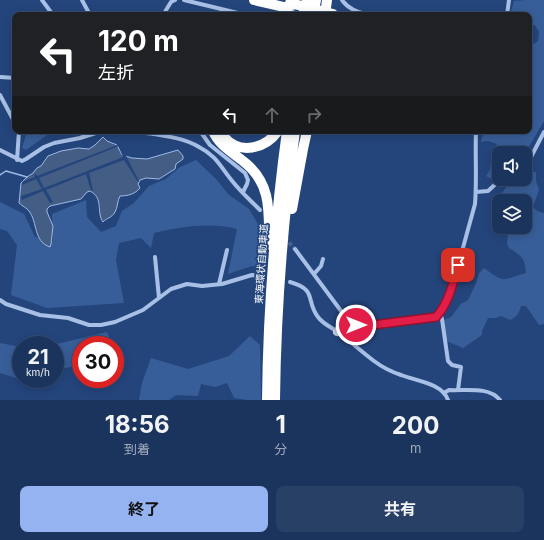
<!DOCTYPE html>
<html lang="ja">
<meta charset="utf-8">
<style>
:root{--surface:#1b345d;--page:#283f66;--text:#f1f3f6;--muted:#a0aabc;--line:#394f72;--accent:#95b2f1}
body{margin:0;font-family:Inter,"Noto Sans JP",sans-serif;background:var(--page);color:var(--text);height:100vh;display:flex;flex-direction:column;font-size:15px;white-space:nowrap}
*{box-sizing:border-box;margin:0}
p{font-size:13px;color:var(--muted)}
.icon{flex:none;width:22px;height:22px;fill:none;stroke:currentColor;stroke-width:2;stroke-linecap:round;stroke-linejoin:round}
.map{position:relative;height:400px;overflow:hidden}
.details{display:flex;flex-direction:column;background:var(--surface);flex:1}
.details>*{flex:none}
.banner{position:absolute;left:12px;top:12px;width:520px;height:122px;border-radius:8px;box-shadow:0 2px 10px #0003,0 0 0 1px var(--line);background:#202124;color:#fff;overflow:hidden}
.tools{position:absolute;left:492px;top:146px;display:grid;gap:8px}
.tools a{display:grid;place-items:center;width:40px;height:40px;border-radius:8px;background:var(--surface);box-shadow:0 2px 10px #0003,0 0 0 1px var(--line);font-size:20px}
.speed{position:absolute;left:12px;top:336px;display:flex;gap:8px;font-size:20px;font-weight:700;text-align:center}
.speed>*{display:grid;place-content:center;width:52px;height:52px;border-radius:50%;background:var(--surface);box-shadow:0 2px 10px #0003,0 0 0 1px var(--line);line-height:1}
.speed small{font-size:10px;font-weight:400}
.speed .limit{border:6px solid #d22;background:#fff;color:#111}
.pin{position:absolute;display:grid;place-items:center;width:34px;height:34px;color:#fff;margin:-17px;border-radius:8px;box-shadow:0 2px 6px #0006}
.me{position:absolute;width:44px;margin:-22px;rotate:90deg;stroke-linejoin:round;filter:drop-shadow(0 0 3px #0008)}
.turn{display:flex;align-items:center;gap:14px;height:84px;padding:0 20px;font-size:18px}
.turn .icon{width:52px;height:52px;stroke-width:2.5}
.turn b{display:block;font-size:28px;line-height:34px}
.lanes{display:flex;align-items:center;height:38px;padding:0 20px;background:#0003;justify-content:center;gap:20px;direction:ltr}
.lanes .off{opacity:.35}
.eta{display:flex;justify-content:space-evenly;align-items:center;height:68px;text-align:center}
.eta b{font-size:24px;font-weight:700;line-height:28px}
.primary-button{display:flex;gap:8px;margin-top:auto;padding:8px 20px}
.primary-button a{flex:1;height:46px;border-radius:8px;background:var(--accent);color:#111;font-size:16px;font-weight:700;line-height:46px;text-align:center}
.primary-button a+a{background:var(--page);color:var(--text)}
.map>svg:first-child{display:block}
.green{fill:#385e99}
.water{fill:#445d85;stroke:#9dbae6}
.pier{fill:#24457c;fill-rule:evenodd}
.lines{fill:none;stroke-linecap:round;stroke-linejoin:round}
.stream{stroke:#9dbae6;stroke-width:1.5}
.street-tunnel{stroke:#456190;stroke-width:4;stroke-dasharray:4 2;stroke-linecap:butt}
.street{stroke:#a8c0e5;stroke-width:4}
.secondary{stroke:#d2dff5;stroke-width:8}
.highway{stroke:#fff;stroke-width:10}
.highway-bridge{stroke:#fff;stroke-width:10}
.route-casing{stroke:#92132f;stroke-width:10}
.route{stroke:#e11d48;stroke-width:7}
.labels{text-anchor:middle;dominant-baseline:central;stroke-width:3.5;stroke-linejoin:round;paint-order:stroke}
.street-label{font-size:10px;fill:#fff;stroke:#24457c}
</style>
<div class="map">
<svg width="544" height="400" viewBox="0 0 544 400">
<rect width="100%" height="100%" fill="#24457c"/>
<path class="green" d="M527,0H544V121L527,150L524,153H499V171L492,179L486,176L490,170L492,155L497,144L488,141L481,142C481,138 483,134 487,131H529V43L534,44L538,41L539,32L535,25H529V15H510L514,1Z
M27,131H58L47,135L26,150L22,148Z
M196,160L216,179L229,195L249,209L262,231L264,267L252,266L228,274L237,229C209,222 181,227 154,233L151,248L141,238L119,243L116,260L124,303L47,308L11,295L17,245L7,231L0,229V202L24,214L35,237L53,241L52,214L86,200L87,217L101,232L116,226L122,211L134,203L149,186L166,179L180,167Z
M532,172H536V181L539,190L533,207L537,211L544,213V324L539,325L526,306H521C519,313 517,317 510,320L501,316L495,318H488L482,331V335L463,348L444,340L443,325L444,320L451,317L461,304L468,300L476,283L479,273L484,268C506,284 501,280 526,273C525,257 521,256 509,248L507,243L508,234L502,227H525V201H499V221C492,203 505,179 525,179V174Z
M107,332L113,345H81V364L55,371V345H43L61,343Z
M250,336L260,345L261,400H247L234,398L227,383L215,387L201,384L198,396L176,395L169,400H139L142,383L151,358L188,369L229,356Z
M0,343L21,347V377L16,378L0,373Z"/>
<path class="water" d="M103,137L107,141L117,145L122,155L132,158L147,159L178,150L183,156V159L176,164L175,169L159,179L146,178L140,180L138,184L140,188C135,194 128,196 120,196C117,201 118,207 115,212C112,218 106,218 103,222C96,212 104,198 90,191L87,192L81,199L50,206L47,209V212L53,226L51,244L50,247C33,241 38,223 29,211C27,208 22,206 19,203L21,183L27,177L33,173L37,168L41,166L48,156L61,151L78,148L89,149L95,145Z"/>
<path class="pier" d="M120,144L139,181L138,182L124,160L89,173L93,190L91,191L86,174L46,190L53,202L50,203L43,191L22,200L21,196L42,189L36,179L22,185V182L35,177L34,175L36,174L37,176ZM119,146L123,157L44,188L39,178Z"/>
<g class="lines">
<path class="stream" d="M0,175L6,171L27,177"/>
<path class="street-tunnel" d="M285,238L295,249"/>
<path class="street" d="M42,0L53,15
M82,0L90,15
M184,0L246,15
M342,0C349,10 359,12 369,15
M163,15L171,2L175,0
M292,15L293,6
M507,15L509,0
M0,77L15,78
M0,95L15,123
M134,131C155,135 181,136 199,147C217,156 221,168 233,182C241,192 251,201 260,210
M200,131L210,145L245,173L248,180L247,184L243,192
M0,150L22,161L26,159L44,147L54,143L80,138L102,131
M17,160L19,131
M525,165L530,159L544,132
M476,192L488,191L501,179
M295,249L350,323L365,326L436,317L440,313L450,295L475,204C477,180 475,155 476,131
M155,257L159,298
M314,274L321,266L323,259
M290,282C318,290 305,300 318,317C323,324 331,327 338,332C350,341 362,352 374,361C382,367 392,372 401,375C416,381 442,383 448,400
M219,284L227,250
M0,300L6,304L40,315L68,318L89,325H101L115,322L143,310L171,289L187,284L202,286L222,284L252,275L263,277
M440,313L442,319L448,361L452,365L461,367L458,390
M444,393L449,390C465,391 489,386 500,400"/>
<path class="secondary" d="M337,332L346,319"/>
<path class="highway" d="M254,0L288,8
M303,15L307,0
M313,15L316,0
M325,15L327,0
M213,131C219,145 232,152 243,161C272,183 269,212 269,245
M224,137C240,155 265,149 278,131
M292,209L303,149L307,131
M267,400C268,310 275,220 287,131
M275,400C276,310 283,220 295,131"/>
<path class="highway-bridge" d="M290,3L333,14"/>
</g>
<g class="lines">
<g class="route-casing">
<path id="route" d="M356,325L365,326L436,317C449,303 453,283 458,265"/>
</g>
<use href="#route" class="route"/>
</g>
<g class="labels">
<g class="street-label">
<text transform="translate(261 264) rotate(-86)">東海環状自動車道</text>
</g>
</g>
</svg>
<div class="tools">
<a><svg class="icon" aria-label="sound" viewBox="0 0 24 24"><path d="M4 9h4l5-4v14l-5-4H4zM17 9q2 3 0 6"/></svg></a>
<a><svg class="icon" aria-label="layers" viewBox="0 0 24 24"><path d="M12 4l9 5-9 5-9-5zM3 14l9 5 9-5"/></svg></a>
</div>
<div class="speed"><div>21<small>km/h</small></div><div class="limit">30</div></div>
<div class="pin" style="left:458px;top:265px;background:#d93025"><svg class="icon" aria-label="arrive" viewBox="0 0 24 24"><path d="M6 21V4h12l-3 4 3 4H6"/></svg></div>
<svg class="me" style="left:356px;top:325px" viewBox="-20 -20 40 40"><circle r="17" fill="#e11d48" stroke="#fff" stroke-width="3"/><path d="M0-11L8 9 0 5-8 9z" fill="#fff"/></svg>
<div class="banner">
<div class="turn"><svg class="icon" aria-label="left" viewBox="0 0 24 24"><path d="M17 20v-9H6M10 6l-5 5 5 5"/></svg><div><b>120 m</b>左折</div></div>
<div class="lanes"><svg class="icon" aria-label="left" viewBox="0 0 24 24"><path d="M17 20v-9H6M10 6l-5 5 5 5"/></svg><svg class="icon off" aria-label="ahead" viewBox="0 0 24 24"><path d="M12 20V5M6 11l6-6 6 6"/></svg><svg class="icon off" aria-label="right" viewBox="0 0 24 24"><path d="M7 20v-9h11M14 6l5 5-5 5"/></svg></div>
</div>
</div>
<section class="details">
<div class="eta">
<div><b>18:56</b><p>到着</p></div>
<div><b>1</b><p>分</p></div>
<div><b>200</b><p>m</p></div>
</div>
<div class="primary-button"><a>終了</a><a>共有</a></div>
</section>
